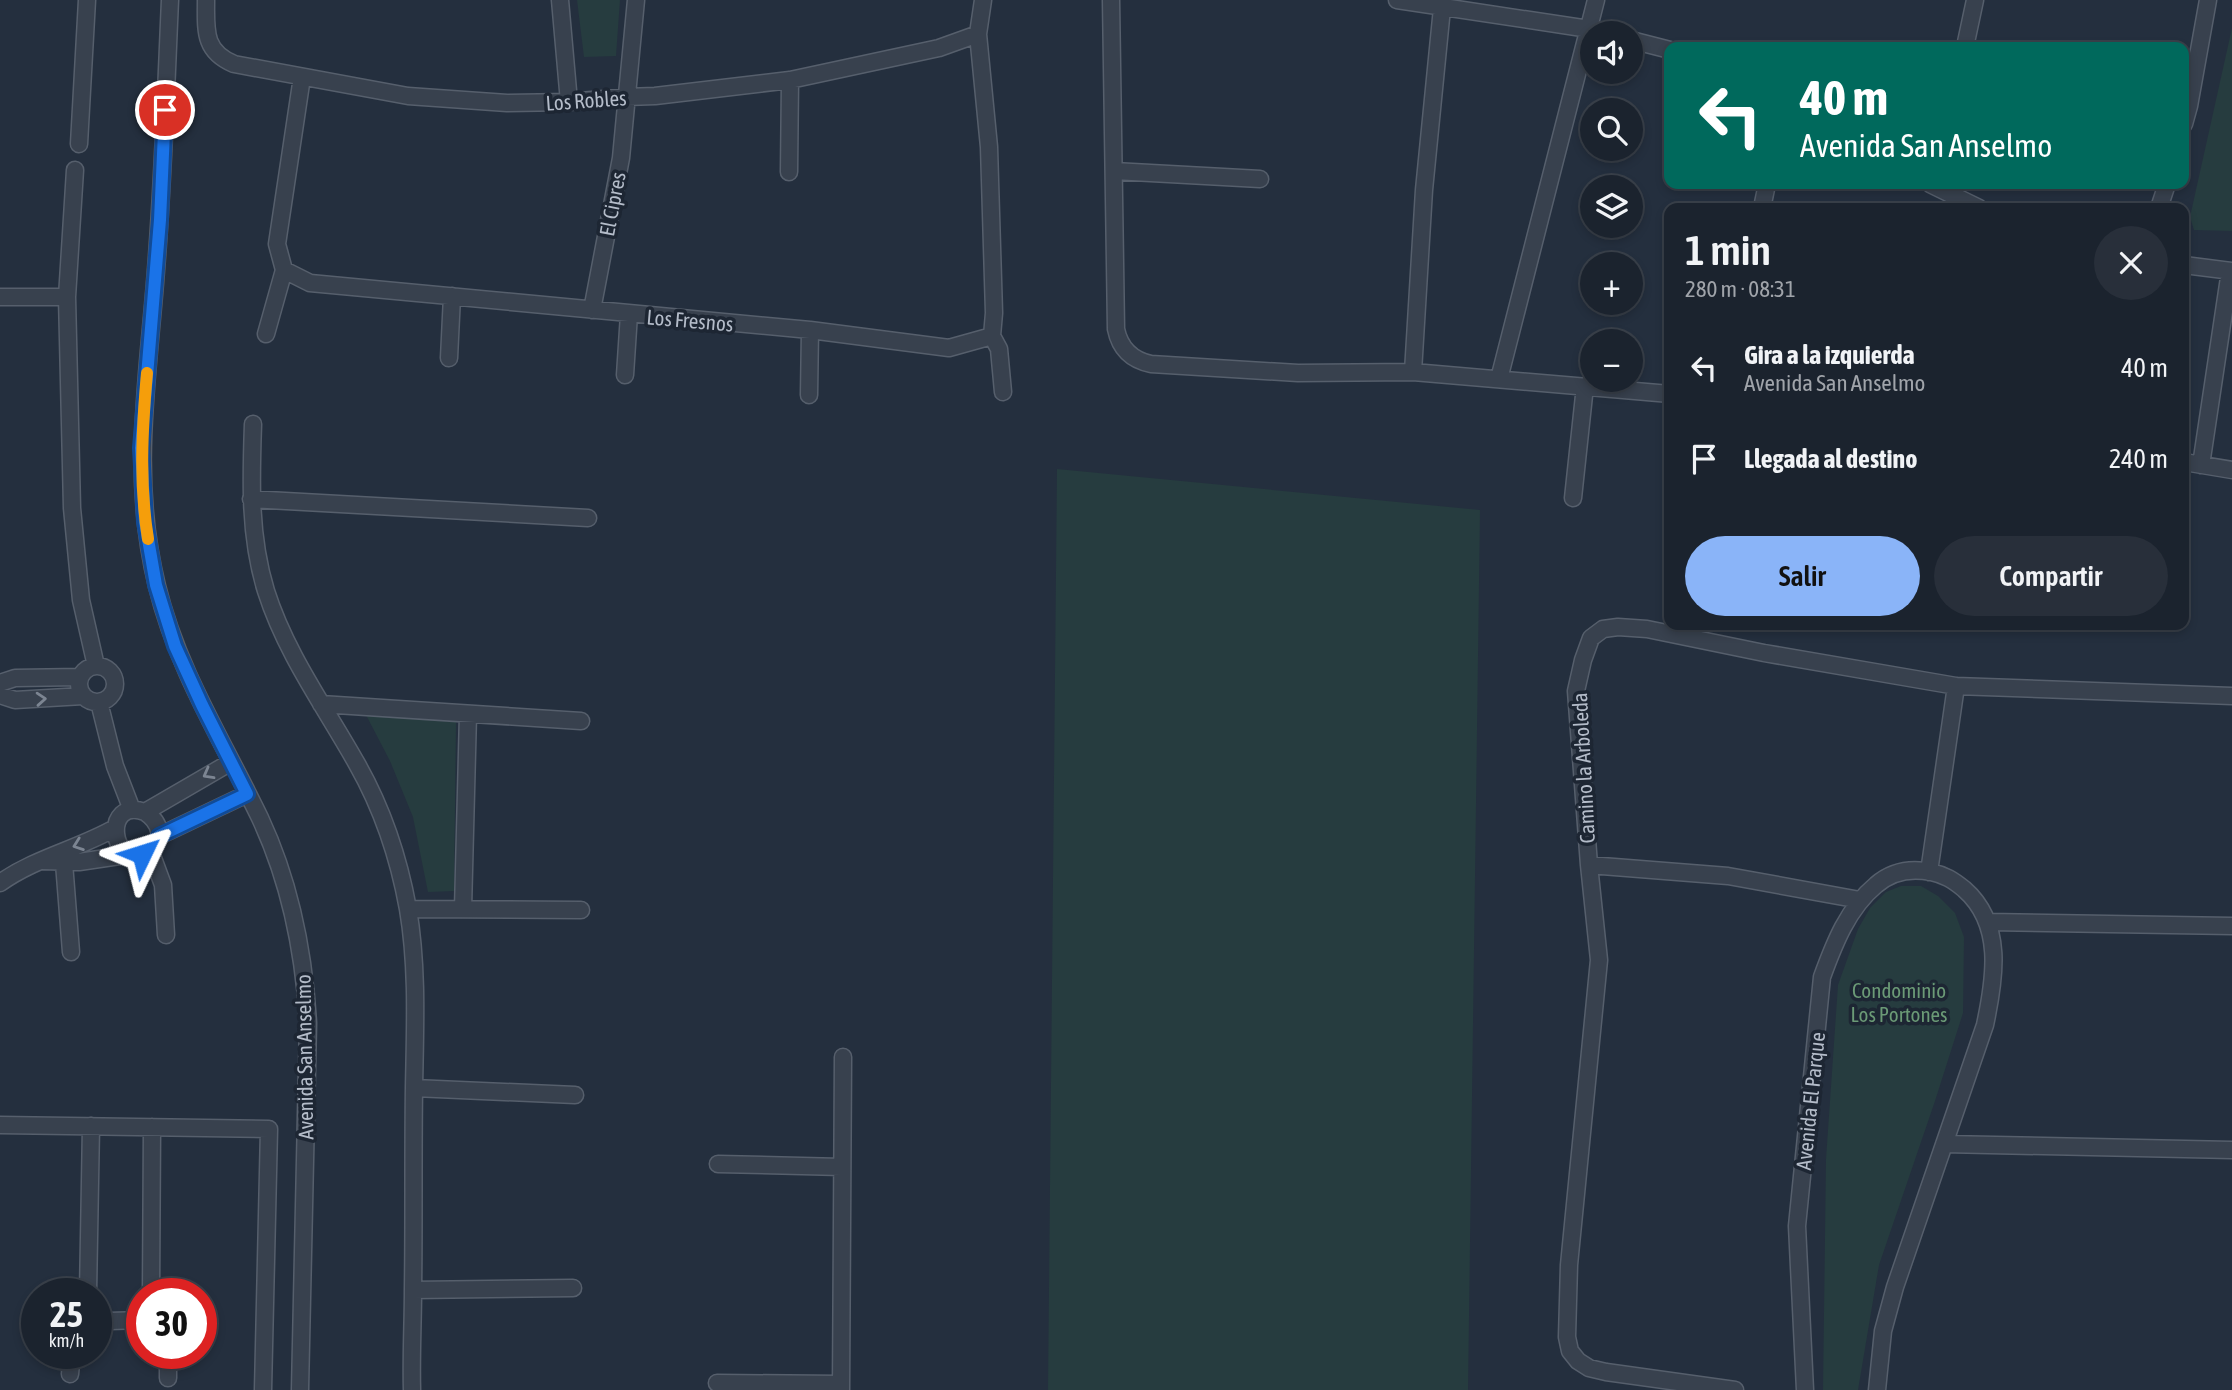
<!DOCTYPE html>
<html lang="es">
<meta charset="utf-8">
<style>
:root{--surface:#1b232e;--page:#282f3a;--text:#f1f3f6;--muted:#a0a4aa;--line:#39404a;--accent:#8ab4f8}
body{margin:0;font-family:"Asap Condensed",sans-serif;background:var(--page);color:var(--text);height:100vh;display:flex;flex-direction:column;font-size:26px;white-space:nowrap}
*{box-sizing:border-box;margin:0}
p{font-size:23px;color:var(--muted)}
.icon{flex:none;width:38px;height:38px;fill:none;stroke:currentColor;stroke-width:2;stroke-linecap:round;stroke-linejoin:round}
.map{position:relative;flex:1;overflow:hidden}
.side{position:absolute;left:1664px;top:203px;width:525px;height:427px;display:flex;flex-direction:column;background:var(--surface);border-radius:14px;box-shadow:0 4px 10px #0003,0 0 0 2px var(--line)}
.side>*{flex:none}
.banner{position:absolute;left:1664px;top:42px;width:525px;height:147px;border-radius:14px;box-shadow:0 4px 10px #0003,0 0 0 2px var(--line);background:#00695c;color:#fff;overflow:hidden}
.fabs{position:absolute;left:1580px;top:21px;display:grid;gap:14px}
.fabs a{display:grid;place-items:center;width:63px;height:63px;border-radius:50%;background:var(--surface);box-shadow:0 4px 10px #0003,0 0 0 2px var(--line);font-size:35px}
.speed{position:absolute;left:21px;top:1278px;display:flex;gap:14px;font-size:35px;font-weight:700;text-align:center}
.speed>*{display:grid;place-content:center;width:91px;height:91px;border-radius:50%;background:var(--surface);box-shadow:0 4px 10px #0003,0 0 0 2px var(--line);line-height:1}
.speed small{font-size:18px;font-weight:400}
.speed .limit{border:10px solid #d22;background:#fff;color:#111}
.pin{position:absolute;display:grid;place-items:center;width:60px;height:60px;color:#fff;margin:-30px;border:4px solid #fff;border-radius:50%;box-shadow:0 2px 7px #0007}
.me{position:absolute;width:77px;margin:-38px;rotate:49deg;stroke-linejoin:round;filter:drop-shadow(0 0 5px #0008)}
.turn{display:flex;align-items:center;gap:24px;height:147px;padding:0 21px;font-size:32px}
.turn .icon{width:91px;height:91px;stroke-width:2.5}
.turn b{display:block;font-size:49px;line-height:60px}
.round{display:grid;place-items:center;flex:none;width:74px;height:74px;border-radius:37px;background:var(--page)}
.summary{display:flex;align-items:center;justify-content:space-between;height:119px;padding:0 21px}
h1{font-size:42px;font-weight:600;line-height:52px}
.button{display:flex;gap:14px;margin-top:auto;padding:14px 21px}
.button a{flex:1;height:80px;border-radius:42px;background:var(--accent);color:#111;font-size:28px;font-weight:600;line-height:80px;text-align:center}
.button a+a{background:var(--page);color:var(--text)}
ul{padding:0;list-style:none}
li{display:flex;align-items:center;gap:21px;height:91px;padding:0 21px}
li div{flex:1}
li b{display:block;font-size:26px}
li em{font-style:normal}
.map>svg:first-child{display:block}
.green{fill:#263c3f}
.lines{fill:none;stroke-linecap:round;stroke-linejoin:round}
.street-casing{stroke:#565f6c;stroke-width:19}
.street{stroke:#38414e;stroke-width:16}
.oneway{stroke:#7c8592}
.route-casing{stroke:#114b97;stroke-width:18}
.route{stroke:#1a73e8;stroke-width:12}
.slow{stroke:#f59e0b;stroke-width:12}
.labels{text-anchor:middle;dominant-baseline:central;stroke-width:7;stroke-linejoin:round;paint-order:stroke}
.street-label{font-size:21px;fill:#b4bcc9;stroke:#1d2633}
.park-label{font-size:21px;fill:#6b9a76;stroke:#1d2633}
</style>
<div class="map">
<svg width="2232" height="1390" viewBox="0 0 2232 1390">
<rect width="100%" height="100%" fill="#242f3e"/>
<path class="green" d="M577,0H620L616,56L584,57Z
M2232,28V231L2194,230L2190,217Z
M1057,469L1480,510L1468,1390H1048Z
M365,713L456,722L454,891L428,892L413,817L390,761Z
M1901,886H1921L1938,896L1955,913L1964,937L1963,1013L1935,1101L1879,1265L1858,1390H1823L1826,1159L1838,985L1858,929L1870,908L1886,892Z"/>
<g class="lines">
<g class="street-casing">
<path id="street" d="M170,0C166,90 163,180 156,270C148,379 130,477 157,586C177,669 223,741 260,818C290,882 304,952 308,1023L300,1390
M206,0C206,30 203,51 234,64L408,96L507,103L569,102L626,97L655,96L790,80L939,48L978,34L983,0
M560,0L569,102
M1111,0L1116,329C1120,349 1132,360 1151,364L1298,373L1413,372L1670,394
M1397,0L1589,29L1606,33
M1631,40L1670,50
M1965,47L1975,0
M302,77L277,244L284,270L310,283L810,330L949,348L992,336L994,313L989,147L978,34
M2184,124L2189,106L2208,0
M79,144L87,0
M75,170L67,297L72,508L81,600L96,666
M1114,171L1260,179
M789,172L790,80
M1930,184L1979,208
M1762,208L1767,184
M2159,208L2167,184
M2184,265L2232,271
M0,297H67
M592,310L621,158L636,0
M266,334L284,270
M992,336L999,349L1003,392
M449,358L452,296
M1413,372L1424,190L1442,8
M625,375L629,314
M1499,379L1596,0
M809,395L810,330
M253,424C251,480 249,536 266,591C286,654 325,707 357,764C382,808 399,859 408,909C418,968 415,1029 414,1088C413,1155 414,1222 413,1289C413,1323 411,1356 412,1390
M2184,462L2232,470
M2201,465L2230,271
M1573,498L1585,386
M251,499L588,518
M79 684a18 18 0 1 1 36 0a18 18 0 1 1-36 0Z
M0,683L15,678L80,677
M0,695L15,700L83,696
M99,702L115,766L132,810
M321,704L581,721
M145,812C160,822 167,841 147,851C110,872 102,796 145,812L231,762
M159,836L247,794
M150,850L163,885L166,935
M42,861L79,862L133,854
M64,863L71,952
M1589,865L1728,876L1860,900
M1929,872L1956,686
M0,883C35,858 78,849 115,828
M408,909L581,910
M463,909L468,714
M1988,922L2232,926
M414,1088L575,1095
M0,1125L269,1129L263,1390
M1944,1144L2232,1150
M718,1164L842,1167
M413,1290L573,1288
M88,1293L91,1126
M151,1293L152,1127
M96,1318L110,1321L142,1320
M70,1374L72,1353
M168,1378V1353
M717,1383L841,1384
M841,1390L843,1057
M1735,1390L1606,1372L1589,1368L1578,1361L1570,1351L1567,1337L1569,1265L1599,960L1589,865L1576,691L1583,660L1591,638L1603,629L1618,627L1647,629L1764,653L1956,686L2232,696
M1805,1390L1797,1226L1822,977C1834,944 1848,908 1876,885C1892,871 1911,868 1931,872C1945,875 1953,880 1964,889C2004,924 1995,978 1985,1025L1895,1287L1883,1331L1877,1390"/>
</g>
<use href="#street" class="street"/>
</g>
<defs><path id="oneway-chevron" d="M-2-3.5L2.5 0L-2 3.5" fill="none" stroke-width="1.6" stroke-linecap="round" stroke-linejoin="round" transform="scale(1.75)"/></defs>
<g class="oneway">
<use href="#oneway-chevron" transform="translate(41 699) rotate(-4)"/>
<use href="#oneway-chevron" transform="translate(208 774) rotate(151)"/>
<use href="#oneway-chevron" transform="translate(78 845) rotate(160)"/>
</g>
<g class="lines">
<g class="route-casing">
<path id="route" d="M142,854C152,850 156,845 159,836L247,794L202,705L175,646L156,585L145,522L141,448L160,220L165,110"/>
</g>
<use href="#route" class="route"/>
<path class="slow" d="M147,373C142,429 139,483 148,539"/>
</g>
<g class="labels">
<g class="street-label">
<text transform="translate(586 100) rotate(-4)">Los Robles</text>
<text transform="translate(612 204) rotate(-79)">El Cipres</text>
<text transform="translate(690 320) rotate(5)">Los Fresnos</text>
<text transform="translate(1583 768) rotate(-93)">Camino la Arboleda</text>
<text transform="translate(304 1057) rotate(-91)">Avenida San Anselmo</text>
<text transform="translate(1810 1101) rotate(-84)">Avenida El Parque</text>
</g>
<g class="park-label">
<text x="1899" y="990">Condominio<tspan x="1899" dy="24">Los Portones</tspan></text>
</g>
</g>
</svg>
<div class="fabs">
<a><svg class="icon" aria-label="sound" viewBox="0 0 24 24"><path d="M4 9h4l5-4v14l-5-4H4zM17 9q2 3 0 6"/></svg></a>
<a><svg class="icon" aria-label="search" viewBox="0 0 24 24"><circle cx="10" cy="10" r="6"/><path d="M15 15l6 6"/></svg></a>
<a><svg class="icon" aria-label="layers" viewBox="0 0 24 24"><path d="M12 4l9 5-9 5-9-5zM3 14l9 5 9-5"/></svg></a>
<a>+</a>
<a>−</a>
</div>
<div class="speed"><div>25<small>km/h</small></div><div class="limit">30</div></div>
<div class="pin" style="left:165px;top:110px;background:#d93025"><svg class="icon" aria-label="arrive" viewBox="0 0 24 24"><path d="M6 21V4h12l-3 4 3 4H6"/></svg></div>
<svg class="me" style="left:142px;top:854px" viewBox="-20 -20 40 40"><path d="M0-17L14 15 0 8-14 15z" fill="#1a73e8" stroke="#fff" stroke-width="4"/></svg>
<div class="banner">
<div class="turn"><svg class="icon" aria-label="left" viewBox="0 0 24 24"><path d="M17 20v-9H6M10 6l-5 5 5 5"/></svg><div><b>40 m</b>Avenida San Anselmo</div></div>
</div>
<section class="side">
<div class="summary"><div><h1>1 min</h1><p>280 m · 08:31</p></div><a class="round"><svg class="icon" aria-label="close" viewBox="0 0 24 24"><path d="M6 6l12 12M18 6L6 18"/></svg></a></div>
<ul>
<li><svg class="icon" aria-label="left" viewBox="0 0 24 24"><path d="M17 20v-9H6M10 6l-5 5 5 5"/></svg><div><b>Gira a la izquierda</b><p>Avenida San Anselmo</p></div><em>40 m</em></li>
<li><svg class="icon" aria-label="arrive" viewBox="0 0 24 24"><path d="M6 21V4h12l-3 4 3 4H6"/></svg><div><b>Llegada al destino</b></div><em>240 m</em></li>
</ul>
<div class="button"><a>Salir</a><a>Compartir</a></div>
</section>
</div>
